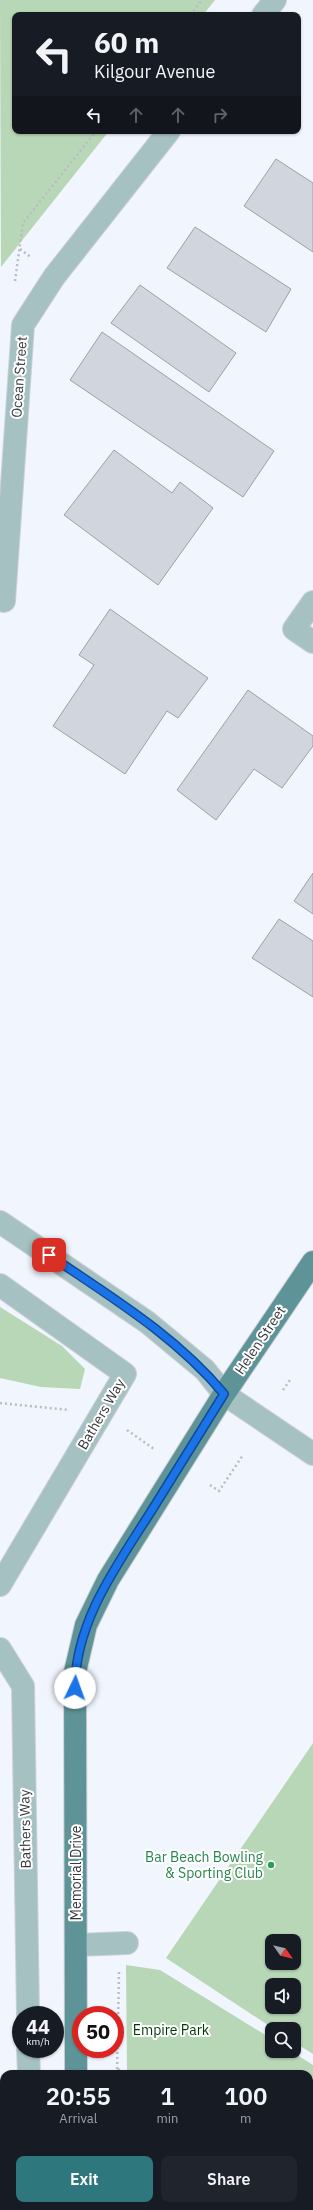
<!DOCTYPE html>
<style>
:root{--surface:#171b24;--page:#20242c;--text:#f1f3f6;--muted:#9ea1a6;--accent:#2e777c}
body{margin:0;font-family:"IBM Plex Sans",sans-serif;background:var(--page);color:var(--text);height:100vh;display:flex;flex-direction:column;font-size:15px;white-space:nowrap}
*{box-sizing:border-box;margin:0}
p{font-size:13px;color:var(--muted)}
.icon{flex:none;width:22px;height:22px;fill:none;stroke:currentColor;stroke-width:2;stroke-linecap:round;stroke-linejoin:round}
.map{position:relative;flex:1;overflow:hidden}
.panel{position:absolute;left:0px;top:2070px;width:313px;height:140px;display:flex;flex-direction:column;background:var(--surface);border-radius:12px 12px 0 0;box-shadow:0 1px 3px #0004}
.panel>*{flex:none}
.top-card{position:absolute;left:12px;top:12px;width:289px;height:122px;border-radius:8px;box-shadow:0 1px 3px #0004;background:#171b24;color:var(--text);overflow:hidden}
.needle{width:26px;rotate:124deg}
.buttons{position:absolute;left:265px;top:1934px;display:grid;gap:8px}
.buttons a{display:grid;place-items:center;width:36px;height:36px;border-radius:8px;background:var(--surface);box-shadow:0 1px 3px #0004;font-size:20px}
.speed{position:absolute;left:12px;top:2006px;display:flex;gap:8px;font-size:20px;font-weight:700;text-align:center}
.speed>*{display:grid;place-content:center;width:52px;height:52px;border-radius:50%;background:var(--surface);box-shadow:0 1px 3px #0004;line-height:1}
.speed small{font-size:10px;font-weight:400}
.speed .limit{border:6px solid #d22;background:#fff;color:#111}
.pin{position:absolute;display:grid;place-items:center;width:34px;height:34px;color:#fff;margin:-17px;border-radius:8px;box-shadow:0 2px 6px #0006}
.me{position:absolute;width:44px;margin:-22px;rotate:3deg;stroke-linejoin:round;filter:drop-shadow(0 0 3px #0008)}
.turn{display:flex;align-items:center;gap:14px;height:84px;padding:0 16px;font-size:18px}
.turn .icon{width:52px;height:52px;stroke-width:2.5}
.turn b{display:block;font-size:28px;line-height:34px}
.lanes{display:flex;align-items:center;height:38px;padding:0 16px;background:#0003;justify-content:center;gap:20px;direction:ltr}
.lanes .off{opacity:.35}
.eta{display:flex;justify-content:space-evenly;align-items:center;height:68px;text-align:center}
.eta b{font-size:24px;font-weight:600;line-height:28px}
.cta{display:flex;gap:8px;margin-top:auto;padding:8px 16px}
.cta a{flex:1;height:46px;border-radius:8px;background:var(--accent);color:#fff;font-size:16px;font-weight:600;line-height:46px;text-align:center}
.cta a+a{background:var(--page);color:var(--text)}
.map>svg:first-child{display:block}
.green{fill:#b7d7b6;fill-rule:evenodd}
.building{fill:#d1d5de;stroke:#9ca0a8}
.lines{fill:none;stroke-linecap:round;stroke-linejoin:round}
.minor-casing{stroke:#cccfd7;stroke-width:24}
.major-casing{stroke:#cccfd7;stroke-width:24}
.path{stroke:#b9bcc3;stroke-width:2.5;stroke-dasharray:2 3;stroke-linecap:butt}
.minor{stroke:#a5c1c2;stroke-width:22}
.major{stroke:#5e9497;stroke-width:22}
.route-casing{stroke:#114b97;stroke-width:10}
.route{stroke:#1a73e8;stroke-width:7}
.leisure-dot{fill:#2e9e5b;stroke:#fff;stroke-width:1.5}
.labels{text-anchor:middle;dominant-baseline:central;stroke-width:4;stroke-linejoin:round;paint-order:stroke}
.street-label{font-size:14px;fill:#37383c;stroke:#fff}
.leisure-label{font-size:14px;fill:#27864d;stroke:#fff;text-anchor:end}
.park-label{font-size:14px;fill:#003905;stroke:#fff}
</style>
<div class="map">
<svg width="313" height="2210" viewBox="0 0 313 2210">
<rect width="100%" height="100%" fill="#f1f5fe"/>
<path class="green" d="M0,0H215L203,15H15V131H109L1,267Z
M0,1307L62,1346L85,1369L80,1389L41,1387L0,1378Z
M313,1743V2054L294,2042V2029H274L166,1958ZM272,1941H294V1963H272ZM272,1985H294V2007H272Z
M126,1965L160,1970L272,2039V2051H291L313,2065V2210H129V2206H309V2074H127Z"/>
<path class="building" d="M276,159L313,183V252L244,206Z
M195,227L291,289L266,332L167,268Z
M140,285L236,353L209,392L111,323Z
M102,332L274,451L243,497L70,380Z
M114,450L172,493L180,482L213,508L158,585L64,515Z
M110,609L208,678L178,718L167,711L125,774L53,726L94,665L79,655Z
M248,690L313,736V746L282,788L254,769L216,820L177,790Z
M313,873V914L294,901Z
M279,919L313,941V997L252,958Z"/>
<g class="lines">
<g class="minor-casing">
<path id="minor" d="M263,15L275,0
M4,601L23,325L54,277L169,131
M313,602L294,629L313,642
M0,1222L147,1322L205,1370L224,1394L313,1454
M0,1285L125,1374L0,1585
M0,1649L23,1686L28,2015
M77,1945L127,1943
M28,2049L29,2074
M30,2206V2210"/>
</g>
<g class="major-casing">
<path id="major" d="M76,2074L75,1672L86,1625L108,1580L224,1394L313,1262
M75,2206L76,2210"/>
</g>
<path class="path" d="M190,15L202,0
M20,249L32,258
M15,281L23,223L96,131
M283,1390L290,1380
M0,1403L69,1410
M127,1430L154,1449
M210,1485L219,1491L243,1455
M118,2069L124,2074
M117,2074L119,1972
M0,2176H4
M117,2210V2206"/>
<use href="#minor" class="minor"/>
<use href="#major" class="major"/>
</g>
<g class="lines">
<g class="route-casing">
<path id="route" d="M49,1255C111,1297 176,1336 224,1394C200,1433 176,1471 152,1510C118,1564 75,1621 75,1688"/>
</g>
<use href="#route" class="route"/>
</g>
<circle class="leisure-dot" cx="271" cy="1865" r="4"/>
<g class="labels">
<g class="street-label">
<text transform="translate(19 377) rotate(-86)">Ocean Street</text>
<text transform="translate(260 1340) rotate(-56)">Helen Street</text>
<text transform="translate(101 1414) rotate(-60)">Bathers Way</text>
<text transform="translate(25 1829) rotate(-91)">Bathers Way</text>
<text transform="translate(76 1873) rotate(-90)">Memorial Drive</text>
</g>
<g class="leisure-label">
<text x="263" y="1857">Bar Beach Bowling<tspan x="263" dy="16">&amp; Sporting Club</tspan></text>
</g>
<g class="park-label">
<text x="171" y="2030">Empire Park</text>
</g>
</g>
</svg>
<div class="buttons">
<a><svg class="needle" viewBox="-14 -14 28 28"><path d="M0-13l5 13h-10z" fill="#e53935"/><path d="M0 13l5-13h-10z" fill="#9ea1a6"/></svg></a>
<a><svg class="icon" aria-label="sound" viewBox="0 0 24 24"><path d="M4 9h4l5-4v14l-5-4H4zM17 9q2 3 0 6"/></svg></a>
<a><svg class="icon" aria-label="search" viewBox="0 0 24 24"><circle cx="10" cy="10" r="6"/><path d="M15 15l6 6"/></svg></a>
</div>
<div class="speed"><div>44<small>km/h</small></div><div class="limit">50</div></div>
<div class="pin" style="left:49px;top:1255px;background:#d93025"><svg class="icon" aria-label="arrive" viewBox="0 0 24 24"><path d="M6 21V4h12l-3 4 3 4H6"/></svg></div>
<svg class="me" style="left:75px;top:1688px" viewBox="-20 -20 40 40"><circle r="19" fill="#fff"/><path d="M0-13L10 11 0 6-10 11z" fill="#1a73e8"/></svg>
<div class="top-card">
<div class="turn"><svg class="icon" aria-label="left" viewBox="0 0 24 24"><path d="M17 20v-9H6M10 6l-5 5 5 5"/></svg><div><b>60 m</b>Kilgour Avenue</div></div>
<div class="lanes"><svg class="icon" aria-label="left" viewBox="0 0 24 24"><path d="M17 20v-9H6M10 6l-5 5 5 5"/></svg><svg class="icon off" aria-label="ahead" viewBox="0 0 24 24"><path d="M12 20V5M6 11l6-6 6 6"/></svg><svg class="icon off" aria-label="ahead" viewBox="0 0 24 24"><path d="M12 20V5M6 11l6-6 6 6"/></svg><svg class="icon off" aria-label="right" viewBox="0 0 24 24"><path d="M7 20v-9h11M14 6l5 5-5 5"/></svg></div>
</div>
<section class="panel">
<div class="eta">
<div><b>20:55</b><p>Arrival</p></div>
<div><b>1</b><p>min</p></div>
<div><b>100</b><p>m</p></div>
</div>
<div class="cta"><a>Exit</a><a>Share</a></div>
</section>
</div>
